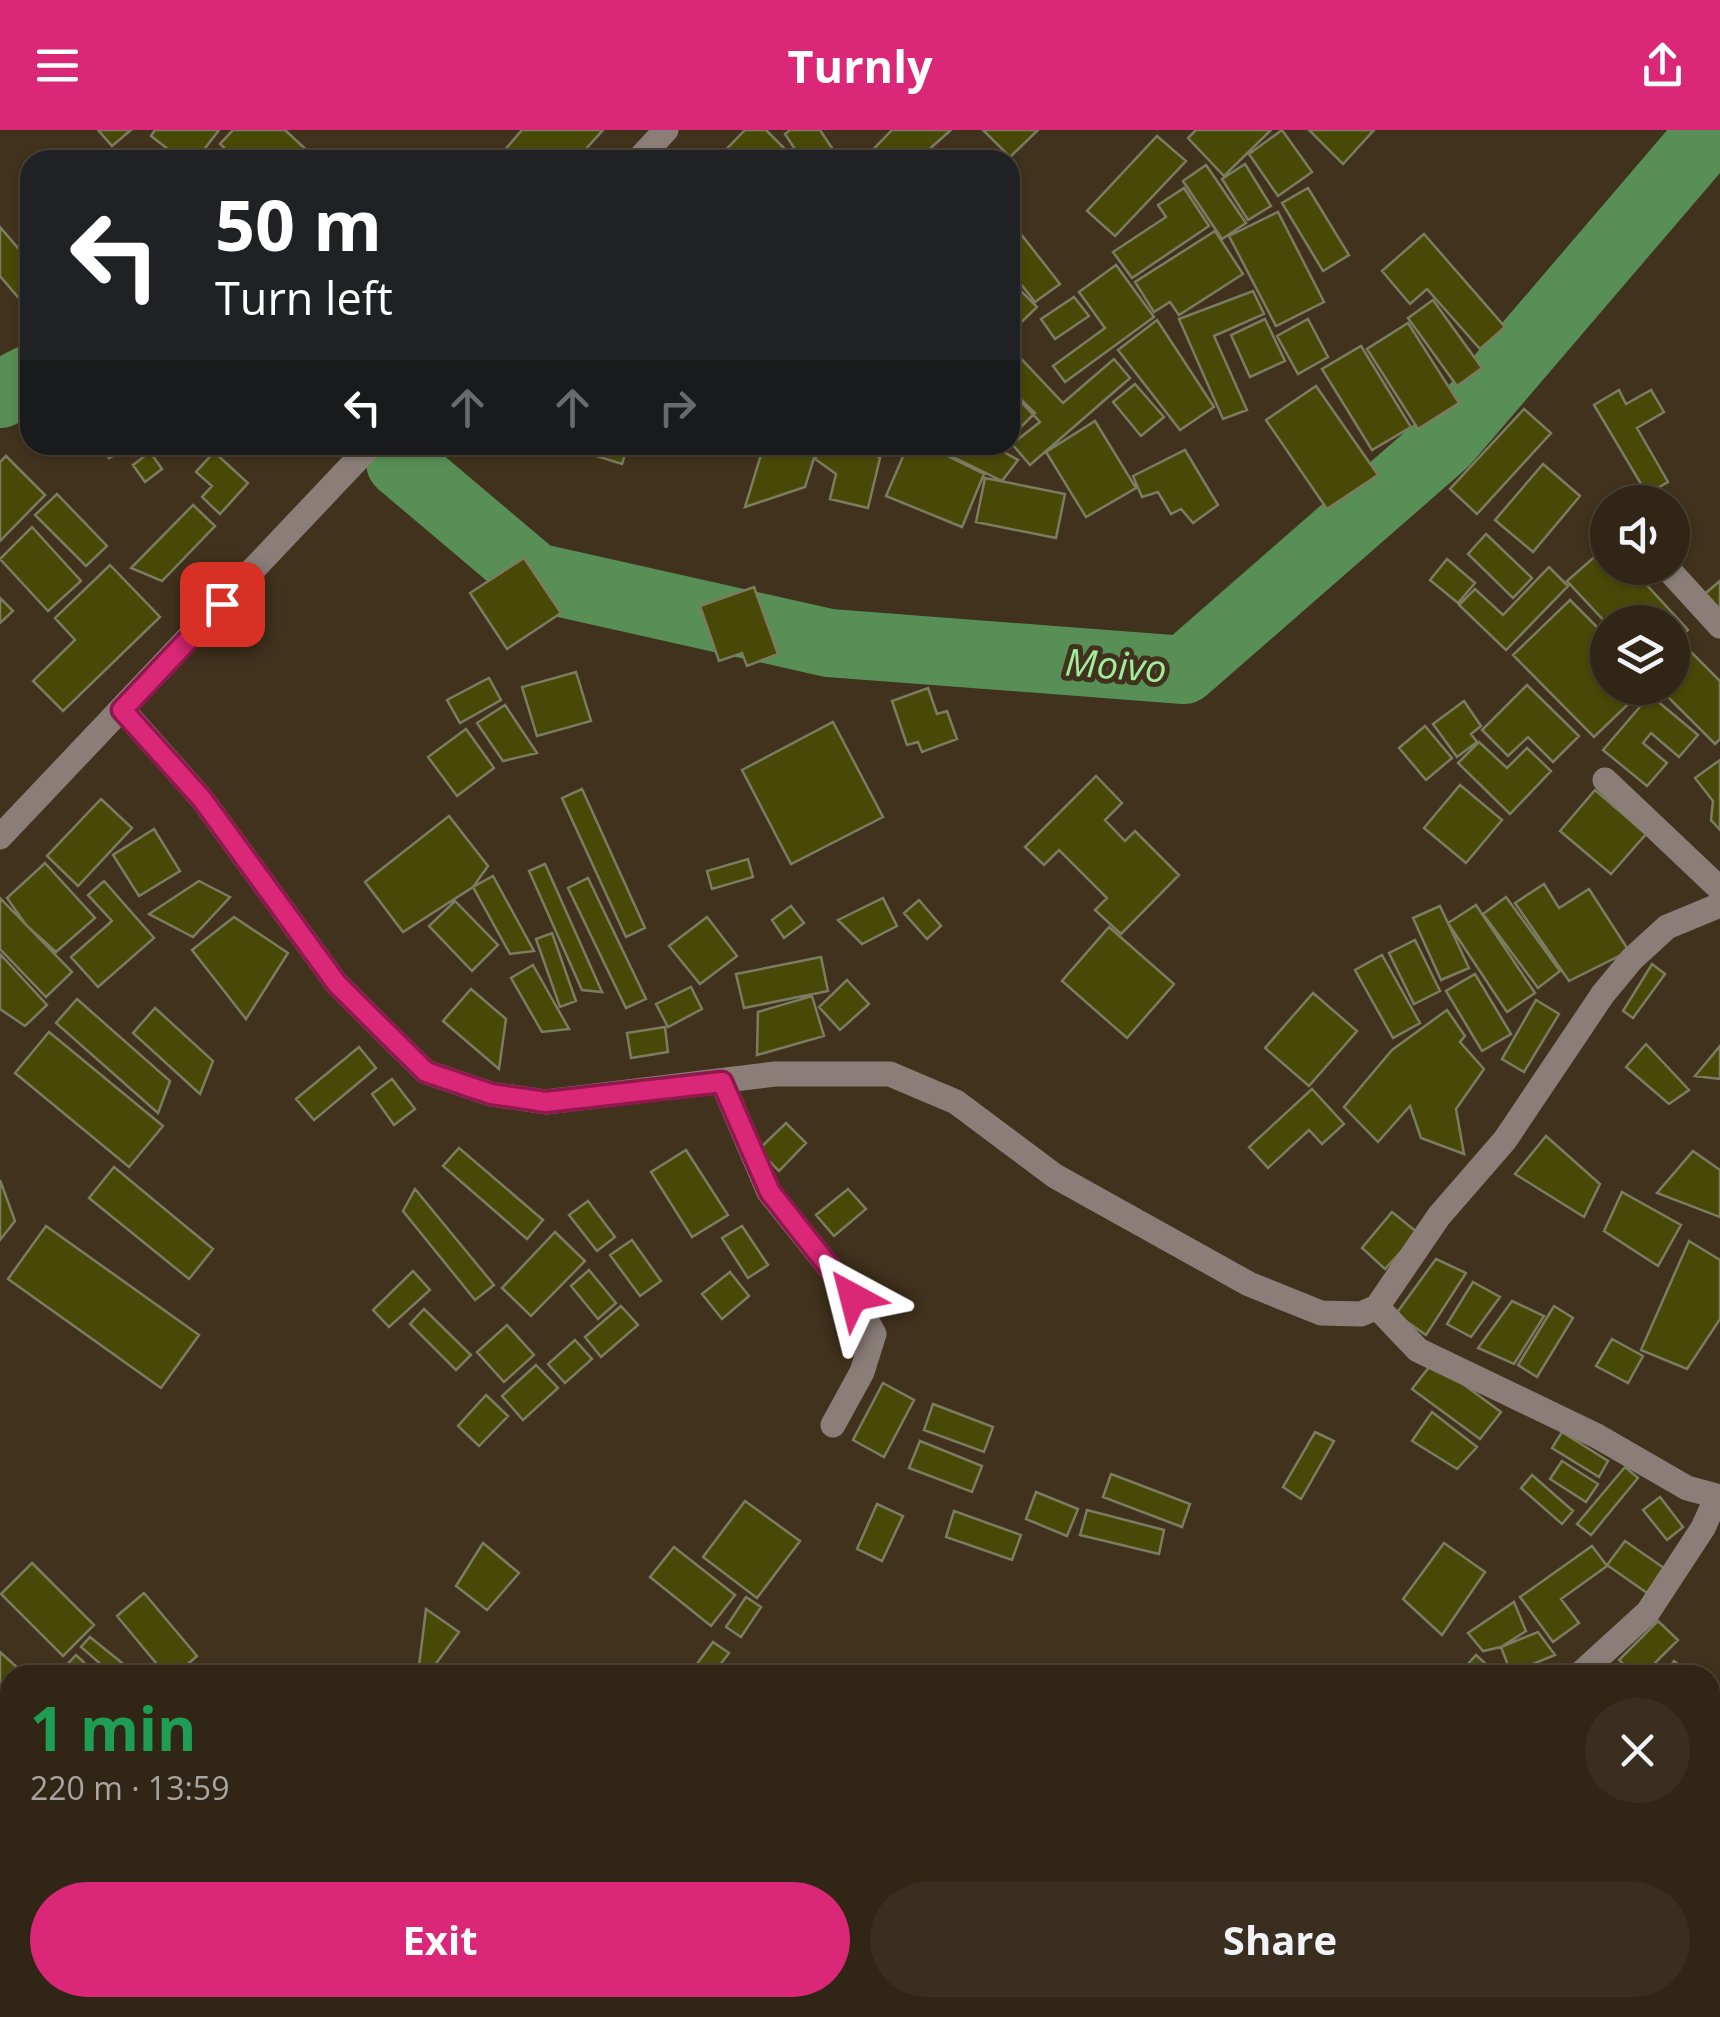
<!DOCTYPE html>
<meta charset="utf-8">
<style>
:root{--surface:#312616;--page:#392e1f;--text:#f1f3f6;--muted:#a8a5a1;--line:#4c4335;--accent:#db2777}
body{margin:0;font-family:"Open Sans",sans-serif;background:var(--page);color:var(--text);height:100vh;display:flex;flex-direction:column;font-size:38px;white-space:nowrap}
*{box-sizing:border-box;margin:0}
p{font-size:32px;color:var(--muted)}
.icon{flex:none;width:55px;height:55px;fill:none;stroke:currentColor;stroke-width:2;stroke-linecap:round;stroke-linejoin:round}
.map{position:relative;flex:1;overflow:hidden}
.panel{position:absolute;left:0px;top:1535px;width:1720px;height:352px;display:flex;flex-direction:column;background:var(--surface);border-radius:30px 30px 0 0;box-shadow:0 2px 8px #0004,0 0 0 2px var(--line)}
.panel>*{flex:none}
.hud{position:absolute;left:20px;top:20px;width:1000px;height:305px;border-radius:30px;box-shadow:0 2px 8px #0004,0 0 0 2px var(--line);background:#202124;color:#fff;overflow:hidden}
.tools{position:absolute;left:1590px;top:355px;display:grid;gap:20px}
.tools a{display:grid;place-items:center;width:100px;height:100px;border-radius:50%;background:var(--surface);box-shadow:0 2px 8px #0004,0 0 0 2px var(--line);font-size:50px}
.pin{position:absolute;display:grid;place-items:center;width:85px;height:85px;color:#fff;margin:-42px;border-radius:20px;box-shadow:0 5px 15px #0006}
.me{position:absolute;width:110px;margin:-55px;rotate:322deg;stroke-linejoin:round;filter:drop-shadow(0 0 8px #0008)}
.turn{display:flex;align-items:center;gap:35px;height:210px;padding:0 30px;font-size:45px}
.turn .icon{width:130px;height:130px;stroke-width:2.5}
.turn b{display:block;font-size:70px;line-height:85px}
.lanes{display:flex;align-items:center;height:95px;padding:0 30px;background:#0003;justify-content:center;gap:50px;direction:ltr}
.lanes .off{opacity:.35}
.round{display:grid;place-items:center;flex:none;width:105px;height:105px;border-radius:52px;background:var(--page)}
.summary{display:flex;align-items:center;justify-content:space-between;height:170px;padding:0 30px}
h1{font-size:60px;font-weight:700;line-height:75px;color:#1e9e55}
.action{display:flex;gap:20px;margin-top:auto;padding:20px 30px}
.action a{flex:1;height:115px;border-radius:60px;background:var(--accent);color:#fff;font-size:40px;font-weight:700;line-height:115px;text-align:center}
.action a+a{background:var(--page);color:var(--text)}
header{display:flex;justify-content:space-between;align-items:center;height:130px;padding:0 30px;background:var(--accent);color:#fff;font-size:45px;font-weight:700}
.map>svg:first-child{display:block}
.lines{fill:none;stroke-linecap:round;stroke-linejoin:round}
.river{stroke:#588f56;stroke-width:68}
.building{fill:#494907;stroke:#7b7c61;stroke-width:2.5}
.minor{stroke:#8b7e79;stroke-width:25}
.route-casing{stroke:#8e194d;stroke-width:25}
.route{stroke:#db2777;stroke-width:18}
.labels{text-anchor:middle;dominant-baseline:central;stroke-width:10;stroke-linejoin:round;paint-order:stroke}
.water-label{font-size:38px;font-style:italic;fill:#a0ed9e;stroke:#41321d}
</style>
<header><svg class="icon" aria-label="menu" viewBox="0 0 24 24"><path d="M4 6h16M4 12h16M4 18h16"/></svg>Turnly<svg class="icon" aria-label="share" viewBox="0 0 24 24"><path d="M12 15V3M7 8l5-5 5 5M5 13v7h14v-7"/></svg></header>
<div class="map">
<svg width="1720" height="1887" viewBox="0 0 1720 1887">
<rect width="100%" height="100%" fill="#41321d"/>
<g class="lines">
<path class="river" d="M0,264L30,249
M400,333L535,447L829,513L1184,540L1445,312L1712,0"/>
</g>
<path class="building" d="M98,0H131L112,16Z
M155,0H219L196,30H182L151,6Z
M233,0H285L313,26L238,30L220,14Z
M522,0H603L576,30H496Z
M745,0H766L790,24L784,30H716Z
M790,0H820L840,30H802L785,4Z
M892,0H951L917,30H863Z
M983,0H1038L1010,27Z
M1196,0H1271L1224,46L1188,8Z
M1282,0L1312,42L1278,66L1249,24Z
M1309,0H1374L1343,34Z
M1157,6L1186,31L1115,106L1087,81Z
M1245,34L1271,76L1248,90L1222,49Z
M1206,35L1246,93L1222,109L1183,51Z
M1184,58L1209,96L1132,148L1113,122L1166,87L1158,75Z
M1308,58L1349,125L1323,141L1282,73Z
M1278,82L1324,172L1276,196L1229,106Z
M1010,90L1060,154L1035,172L1010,140Z
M0,97L30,132V159L23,173L0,146Z
M1215,101L1243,144L1179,185L1170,172L1154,182L1135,152Z
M1424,104L1505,197L1480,219L1427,159L1410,174L1382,141Z
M1116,135L1154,187L1065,252L1053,236L1105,198L1079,162Z
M1010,150L1037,177L1010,203Z
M1253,161L1264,184L1214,206L1247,280L1223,289L1179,189Z
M1074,167L1089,186L1055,209L1041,189Z
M1433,170L1482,238L1457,256L1408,188Z
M1265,189L1285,231L1250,247L1231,205Z
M1308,189L1328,227L1298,244L1277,206Z
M1157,190L1214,277L1180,300L1118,220Z
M1408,193L1459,273L1418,299L1367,219Z
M1361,216L1411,297L1372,320L1322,239Z
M1012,219L1063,273L1114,229L1130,248L1030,335L1012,314L1040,292L1010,260Z
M1135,254L1164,287L1141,306L1113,272Z
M1316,256L1378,345L1327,379L1266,290Z
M1010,259L1035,283L1010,308Z
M1619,260L1626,274L1651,260L1664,282L1637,298L1668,352L1647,364L1594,275Z
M1524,279L1551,303L1477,384L1450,359Z
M1095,291L1136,358L1086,387L1046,322Z
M101,315H135L109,328Z
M561,315H628L622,334Z
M764,315H818L805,357L745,377Z
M824,315H861L880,328L868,378L830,369L836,344L815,329Z
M908,315H925L984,344L962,397L886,366Z
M929,315H991L1018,330L1002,351Z
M1185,320L1218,375L1193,393L1181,379L1171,384L1158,362L1142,367L1133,346Z
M150,322L162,339L145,352L133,335Z
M214,322L248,353L220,384L202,367L212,356L196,342Z
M6,326L45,365L0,411V332Z
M1543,334L1580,366L1533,422L1495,390Z
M985,348L1065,364L1056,408L976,392Z
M57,364L107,416L86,436L35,385Z
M193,375L215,396L162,451L131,438Z
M32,397L81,451L48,481L0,429Z
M1486,404L1532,448L1513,468L1468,424Z
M1608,415V438H1631L1688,500L1672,514V492L1608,495L1567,451Z
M524,428L561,483L507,519L470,463Z
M1447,429L1475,453L1458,473L1430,450Z
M110,435L160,487L63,581L33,551L75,510L55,488Z
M1549,437L1568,456L1506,520L1459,475L1475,459L1503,485Z
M1720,451V489L1701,467Z
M754,457L778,524L747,536L742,523L719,531L700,476Z
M0,468L13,481L0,493Z
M1570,470L1608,508V558H1645L1594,607L1513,525Z
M1690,521L1720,551V609L1715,614L1659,558H1672V538Z
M576,542L591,591L537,606L522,557Z
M489,548L501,570L460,593L447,570Z
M1527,555L1579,606L1553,632L1528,607L1508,626L1482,600Z
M928,558L937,584L947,581L957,609L922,622L918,612L907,615L892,571Z
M1650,565L1698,605L1679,627L1651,603L1643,613L1667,633L1647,656L1603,620Z
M1464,571L1481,596L1471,604L1477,612L1457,627L1433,594Z
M505,575L537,623L503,631L477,593Z
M833,592L883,687L791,734L742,640Z
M1425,596L1452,628L1426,650L1399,618Z
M466,599L494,638L457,666L428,627Z
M1479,612L1507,638L1527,618L1551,641L1510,684L1458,633Z
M1720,630V700L1711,690L1713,671L1695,648Z
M1096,646L1122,673L1105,690L1125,711L1135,701L1179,745L1121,804L1095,780L1107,768L1059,720L1044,735L1025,717Z
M1460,655L1502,690L1466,733L1424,698Z
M582,659L645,798L626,807L562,668Z
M1595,660L1646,704L1611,744L1560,701Z
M101,669L132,698L78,756L47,726Z
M449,686L488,736L473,757L403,802L365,752Z
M154,699L180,741L139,766L113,725Z
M748,729L753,747L712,759L707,741Z
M45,733L95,788L56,822L26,795L7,768Z
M545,734L602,862L582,860L529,741Z
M493,746L534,821L510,824L473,757Z
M588,748L646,869L626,878L568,758Z
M104,751L154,808L98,857L71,827L112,791L88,765Z
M199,751L230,767L193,807L149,784Z
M1544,754L1559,778L1589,759L1629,821L1569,851L1515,773Z
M1506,767L1560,841L1538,858L1483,784Z
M0,768L72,842L46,867L0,819Z
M883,768L897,796L862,814L838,790Z
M919,770L941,796L927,809L904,783Z
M455,771L498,815L472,841L429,796Z
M1476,775L1535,863L1507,882L1448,793Z
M791,776L804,793L784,808L772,790Z
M1440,776L1469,838L1441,850L1413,788Z
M234,787L288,823L246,889L192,820Z
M707,787L737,826L700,854L669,816Z
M1109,797L1174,854L1127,908L1062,851Z
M552,803L576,871L560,877L536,809Z
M1415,810L1440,861L1414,874L1389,823Z
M0,824L47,875L25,896L0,879Z
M1382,825L1420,893L1393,908L1355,840Z
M821,827L828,861L744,878L736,844Z
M1652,834L1665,844L1633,888L1623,881Z
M533,835L569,899L542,902L511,848Z
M1475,844L1511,904L1482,921L1446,861Z
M847,850L869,874L840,900L819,877Z
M691,857L702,879L668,897L656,874Z
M471,859L506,889L499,939L443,891Z
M1313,863L1357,901L1309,956L1265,918Z
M812,866L824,906L757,925L758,882Z
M77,869L170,951L158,983L56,893Z
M1536,870L1559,884L1524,942L1502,929Z
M155,878L213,931L200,964L133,903Z
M1447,880L1465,906L1460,912L1484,939L1456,979L1464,1024L1421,1008L1410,976L1378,1012L1344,977L1392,920Z
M665,897L668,922L631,928L627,903Z
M49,902L163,996L129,1037L15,943Z
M1646,914L1689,960L1669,974L1626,937Z
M1720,916V949L1695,946Z
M359,917L376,938L314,990L296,969Z
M392,949L415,979L394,995L372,964Z
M1312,959L1344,994L1322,1014L1309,1000L1268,1038L1249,1017Z
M786,993L806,1013L779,1041L758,1020Z
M1546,1006L1600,1054L1584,1087L1515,1044Z
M459,1018L543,1090L527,1109L443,1036Z
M686,1020L728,1085L692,1107L651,1042Z
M1693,1021L1720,1040V1087L1657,1063Z
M114,1037L213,1119L189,1149L89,1068Z
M0,1050L15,1091L0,1110Z
M415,1059L494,1155L475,1170L403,1081Z
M848,1059L866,1079L834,1106L816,1085Z
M1622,1062L1681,1095L1658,1136L1604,1101Z
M588,1071L615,1107L597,1121L569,1085Z
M1392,1082L1418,1103L1385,1139L1362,1118Z
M46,1096L199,1205L161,1258L8,1149Z
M742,1096L768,1135L748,1148L722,1108Z
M555,1102L585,1131L531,1186L502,1158Z
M632,1110L661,1151L640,1166L610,1125Z
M1689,1111L1720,1130V1189L1687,1239L1641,1220Z
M1436,1129L1466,1143L1426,1205L1396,1184Z
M589,1140L616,1173L598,1189L571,1156Z
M413,1141L430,1160L389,1197L373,1180Z
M730,1142L749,1166L722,1189L702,1164Z
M1473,1152L1500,1167L1471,1207L1447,1194Z
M1512,1171L1544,1186L1514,1234L1478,1218Z
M621,1176L638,1195L601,1227L585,1207Z
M1554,1176L1573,1188L1537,1247L1518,1235Z
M424,1179L471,1225L456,1240L410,1194Z
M507,1195L534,1225L504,1252L477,1222Z
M1612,1209L1643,1226L1628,1253L1596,1236Z
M575,1210L592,1229L565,1253L548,1234Z
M1433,1232L1501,1282L1480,1309L1412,1259Z
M536,1235L558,1258L523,1290L502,1266Z
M883,1253L914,1270L884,1327L853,1310Z
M486,1265L508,1286L479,1316L458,1296Z
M933,1274L993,1297L984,1322L924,1300Z
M1432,1282L1477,1317L1457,1339L1412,1311Z
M1315,1302L1334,1311L1301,1369L1283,1357Z
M1562,1302L1608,1331L1599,1347L1552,1318Z
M920,1311L982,1336L972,1362L909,1338Z
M1562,1331L1598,1354L1586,1372L1550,1349Z
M1625,1337L1638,1348L1591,1405L1577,1394Z
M1111,1344L1190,1374L1182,1397L1103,1367Z
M1532,1345L1573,1381L1562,1394L1521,1358Z
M1036,1362L1078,1379L1067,1406L1026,1389Z
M1660,1367L1683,1397L1667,1410L1643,1380Z
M745,1371L800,1411L757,1468L703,1427Z
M877,1374L903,1386L882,1431L857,1419Z
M1087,1380L1164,1400L1159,1424L1080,1405Z
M954,1381L1021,1405L1012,1430L946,1407Z
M1625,1411L1664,1438L1647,1463L1607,1435Z
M483,1413L519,1443L487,1480L456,1456Z
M1444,1413L1485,1442L1442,1505L1403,1469Z
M1592,1416L1607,1436L1561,1469L1579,1493L1553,1512L1520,1467Z
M674,1417L735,1465L711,1496L650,1447Z
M32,1433L94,1495L63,1526L1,1464Z
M144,1463L197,1526L175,1545H166L117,1486Z
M746,1467L761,1477L741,1507L726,1497Z
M1514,1472L1526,1501L1501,1517L1483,1521L1468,1503Z
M426,1479L459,1502L432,1539L419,1536Z
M1658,1491L1678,1510L1643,1545H1635L1619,1530Z
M1538,1502L1555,1525L1511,1543L1501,1517Z
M90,1507L122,1533L112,1544L81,1517Z
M713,1512L729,1523L712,1545H695L691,1542Z
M0,1522L20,1540L10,1545L5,1556L0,1552Z
M76,1525L97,1545H68L62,1540Z
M1476,1525L1498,1545H1458Z
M1674,1531L1691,1545H1663Z
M1716,1599L1720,1636L1710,1648V1606Z
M5,1731L10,1736V1769L0,1759V1736Z
M53,1878H95L88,1887H66Z
M175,1878H200L202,1879L196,1887H168Z
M234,1878H273L266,1887H248Z
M533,1878H560L581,1887H529Z
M1365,1878H1411L1418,1887H1391Z
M1445,1878H1476L1468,1887H1456Z
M1534,1878H1566L1558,1887H1545Z
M1651,1878H1668L1682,1882L1680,1887H1648Z"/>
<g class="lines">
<path class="minor" d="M638,30L666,0
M1667,438L1720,496
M123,580L202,669L337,854L426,942L491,964L546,972L775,944H890L956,972L1055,1046L1249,1154L1321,1183L1361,1184L1377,1177L1439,1086L1505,1010L1603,864L1632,829L1667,797L1720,775
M1605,650L1720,759
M0,707L371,315
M722,952L769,1062L853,1167L874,1204L862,1242L833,1295
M1377,1177L1418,1220L1597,1306L1687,1358L1720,1367
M1579,1545L1648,1482L1703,1398L1717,1367
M1710,1740L1720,1750
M671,1878L711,1885L731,1878
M465,1887L473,1878"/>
</g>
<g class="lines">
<g class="route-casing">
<path id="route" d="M222,474L122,580L202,669L337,854L426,942L491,964L546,972L722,952L770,1062L853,1167"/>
</g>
<use href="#route" class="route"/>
</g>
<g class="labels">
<g class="water-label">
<text transform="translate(1116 534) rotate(4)">Moivo</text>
</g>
</g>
</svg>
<div class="tools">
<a><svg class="icon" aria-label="sound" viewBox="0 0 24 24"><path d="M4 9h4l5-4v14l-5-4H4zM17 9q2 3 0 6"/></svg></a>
<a><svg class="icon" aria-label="layers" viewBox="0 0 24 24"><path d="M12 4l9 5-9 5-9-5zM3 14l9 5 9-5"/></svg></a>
</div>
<div class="pin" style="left:222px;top:474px;background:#d93025"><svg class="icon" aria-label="arrive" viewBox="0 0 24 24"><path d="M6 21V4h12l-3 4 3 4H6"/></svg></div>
<svg class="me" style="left:853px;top:1167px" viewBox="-20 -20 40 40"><path d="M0-17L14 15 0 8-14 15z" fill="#db2777" stroke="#fff" stroke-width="4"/></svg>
<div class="hud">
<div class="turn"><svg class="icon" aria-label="left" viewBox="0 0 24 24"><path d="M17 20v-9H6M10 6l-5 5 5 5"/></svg><div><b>50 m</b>Turn left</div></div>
<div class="lanes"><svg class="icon" aria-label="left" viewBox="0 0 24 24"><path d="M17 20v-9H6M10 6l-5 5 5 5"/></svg><svg class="icon off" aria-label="ahead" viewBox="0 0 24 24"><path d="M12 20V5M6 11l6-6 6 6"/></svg><svg class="icon off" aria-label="ahead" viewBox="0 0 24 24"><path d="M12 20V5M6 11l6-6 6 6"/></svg><svg class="icon off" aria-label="right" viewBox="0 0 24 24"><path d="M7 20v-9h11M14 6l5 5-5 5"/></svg></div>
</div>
<section class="panel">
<div class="summary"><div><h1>1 min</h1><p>220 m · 13:59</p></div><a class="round"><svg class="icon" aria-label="close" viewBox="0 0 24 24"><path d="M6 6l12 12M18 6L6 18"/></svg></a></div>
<div class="action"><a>Exit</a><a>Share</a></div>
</section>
</div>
